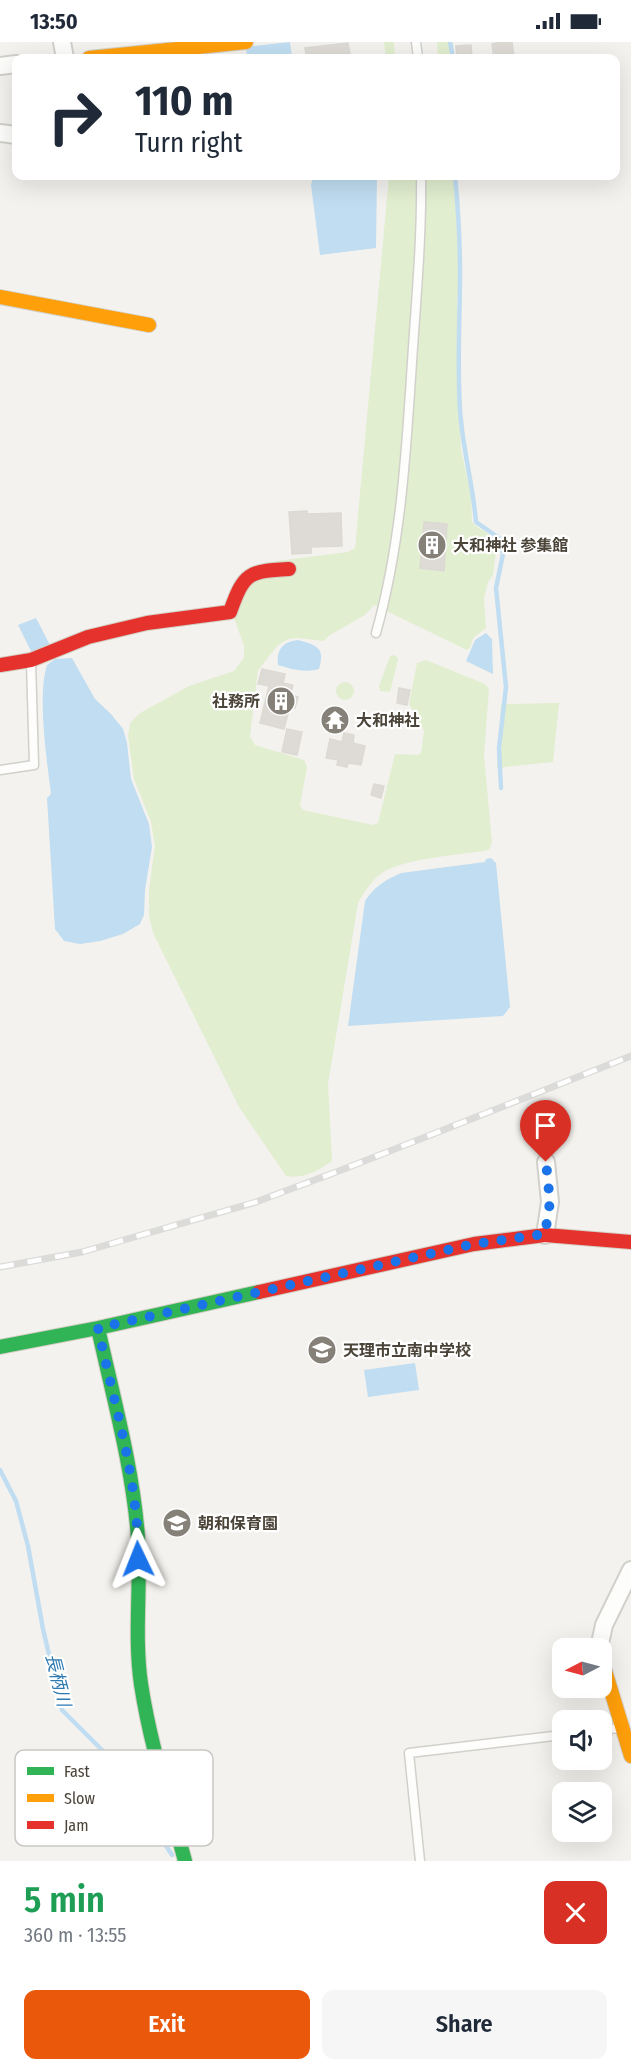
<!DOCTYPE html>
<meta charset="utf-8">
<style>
:root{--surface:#fff;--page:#f6f6f7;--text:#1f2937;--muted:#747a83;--accent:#ea580c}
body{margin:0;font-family:"Fira Sans Condensed","Noto Sans JP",sans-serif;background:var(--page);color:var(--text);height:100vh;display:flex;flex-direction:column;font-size:22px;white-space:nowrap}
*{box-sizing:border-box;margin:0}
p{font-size:20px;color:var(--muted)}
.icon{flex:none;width:33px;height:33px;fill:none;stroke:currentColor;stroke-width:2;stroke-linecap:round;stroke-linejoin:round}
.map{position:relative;height:1819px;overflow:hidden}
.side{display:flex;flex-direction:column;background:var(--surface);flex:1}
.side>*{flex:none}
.banner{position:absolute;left:12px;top:12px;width:608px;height:126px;border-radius:12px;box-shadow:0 6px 24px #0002;background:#fff;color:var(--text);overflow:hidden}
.needle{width:39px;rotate:264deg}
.buttons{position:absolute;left:552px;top:1596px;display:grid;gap:12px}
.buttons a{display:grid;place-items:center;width:60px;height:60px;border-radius:12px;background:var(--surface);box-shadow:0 6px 24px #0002;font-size:30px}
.pin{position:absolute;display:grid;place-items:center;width:51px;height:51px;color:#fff;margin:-62px -26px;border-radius:50% 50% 50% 0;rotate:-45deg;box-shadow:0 0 6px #0007}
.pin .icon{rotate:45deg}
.me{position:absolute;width:66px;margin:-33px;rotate:358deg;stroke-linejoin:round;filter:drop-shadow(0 0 4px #0008)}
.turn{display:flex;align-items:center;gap:21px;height:126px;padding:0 24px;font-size:27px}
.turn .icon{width:78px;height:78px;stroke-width:2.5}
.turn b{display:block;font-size:42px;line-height:51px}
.round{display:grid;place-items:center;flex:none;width:63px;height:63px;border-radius:12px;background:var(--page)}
.head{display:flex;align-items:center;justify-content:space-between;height:102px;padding:0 24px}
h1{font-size:36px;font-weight:600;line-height:45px;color:#1e9e55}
.action{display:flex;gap:12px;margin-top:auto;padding:12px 24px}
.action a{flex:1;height:69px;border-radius:12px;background:var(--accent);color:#fff;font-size:24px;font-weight:600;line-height:69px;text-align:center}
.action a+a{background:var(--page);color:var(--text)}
.status{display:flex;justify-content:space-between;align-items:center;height:42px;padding:0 30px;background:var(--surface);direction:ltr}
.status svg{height:16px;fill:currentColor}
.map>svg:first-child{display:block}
.green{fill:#e1eecf}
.water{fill:#c0ddf1}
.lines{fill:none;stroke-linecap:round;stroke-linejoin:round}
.stream{stroke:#c0ddf1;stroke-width:4.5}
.building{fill:#dedbd6;stroke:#dcd9d4;stroke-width:1.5}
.lane-casing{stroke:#d2d0cb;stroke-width:11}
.street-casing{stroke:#d2d0cb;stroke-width:20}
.fast-casing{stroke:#d3cfc5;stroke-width:16}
.slow-casing{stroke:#d3cfc5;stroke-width:16}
.jam-casing{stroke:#d3cfc5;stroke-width:16}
.lane{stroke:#fdfdfc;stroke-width:8}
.street{stroke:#fdfdfc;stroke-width:16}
.fast{stroke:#30b455;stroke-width:14}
.slow{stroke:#ff9f0a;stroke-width:14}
.jam{stroke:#e5322d;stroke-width:14}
.rail-casing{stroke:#dbdbda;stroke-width:7}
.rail{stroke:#fff;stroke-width:4.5;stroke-dasharray:14;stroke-linecap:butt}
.route{stroke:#1a73e8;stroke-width:10;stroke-dasharray:0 18}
.labels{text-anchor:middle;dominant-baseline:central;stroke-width:4.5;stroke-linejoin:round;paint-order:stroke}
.poi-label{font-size:16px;font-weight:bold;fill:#4b4439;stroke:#fff;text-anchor:start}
.water-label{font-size:18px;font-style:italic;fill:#2e7ab2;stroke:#fff}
.key{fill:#fff;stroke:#c9c7c4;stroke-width:1.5}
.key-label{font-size:16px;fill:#4b4439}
</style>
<div class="status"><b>13:50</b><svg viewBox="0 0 49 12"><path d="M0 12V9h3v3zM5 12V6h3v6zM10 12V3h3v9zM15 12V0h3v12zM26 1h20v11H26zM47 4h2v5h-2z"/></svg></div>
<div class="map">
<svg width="631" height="1819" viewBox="0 0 631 1819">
<rect width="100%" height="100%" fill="#f4f2ee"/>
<path class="green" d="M384,0H394L395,16H386Z
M437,0H448L451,16H438Z
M389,134H454L459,230L457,261L459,368L461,407L471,454L472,480L476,484L493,495L496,510L493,533L488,540L484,556L486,586L473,596L470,606L467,608L374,563L365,573L330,593L324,599L298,596L288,597L278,603L258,628L250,694L255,703L304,718L307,725L300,763L303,768L373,783L378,781L395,712L418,713L421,711L424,689L409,662L417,621L426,618L485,642L489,647L484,713L492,801L489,808C462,813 404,816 382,831C372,838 364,850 358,861L328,1042L332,1119C318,1129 303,1137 286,1134L239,1065L153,891L149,874V847L155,804L151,780L134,737L128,694L130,681L140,671L189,644L234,629L244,616V604L228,559L269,520L348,510L355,506Z
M393,613L397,615L398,618L390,650L380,649L379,644L390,614Z
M336 649a9 9 0 1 1 18 0a9 9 0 1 1-18 0Z
M559,661L553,720L497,726L501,662Z"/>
<path class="water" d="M290,0L292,16H247L246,5Z
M313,134H377L376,206L320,213L311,143Z
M36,576L50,603L32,611L18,583Z
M486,591L492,597L493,632L466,619L475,598Z
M298,598C318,604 325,605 319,627C306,631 290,627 278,623C276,607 283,600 298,598Z
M72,616L95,657L111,672L123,687L127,701L131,737L149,782L152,805L145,848L144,873L140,882L123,892L100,899L80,902L64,899L55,887L47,756L51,752C47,719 37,654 47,623L55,617Z
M491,816L496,821L510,965L503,974L348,984L365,859C374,845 385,838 401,831L485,820L486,817Z
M415,1321L419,1348L368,1355L364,1328Z"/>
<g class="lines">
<path class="stream" d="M450,0L453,16
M455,134C458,165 460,197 460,230C460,275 457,321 460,367C462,405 473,442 476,480L499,496L503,512L496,546L506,645L499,706L501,746
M0,1428L16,1459L28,1504L43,1587L62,1668L109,1715L172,1813"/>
</g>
<path class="building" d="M500,0H512L514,16L494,15L492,2Z
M348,1L350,12L307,16L305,6Z
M471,3L472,16H457L456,4Z
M307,469V472L341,471L342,504L311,505V511L292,512L289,470Z
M424,480L447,482L444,529L420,526Z
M262,627L285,632L283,641L293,643L290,653L298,655L295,666L290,664L284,687L260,681L269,644L258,642Z
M399,646L410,648L407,663L397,661Z
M287,687L302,690L297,713L282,710Z
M344,691L354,693L353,701L365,704L361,723L348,721L347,725L337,723L338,718L326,716L330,697L342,700Z
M374,742L384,744L381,756L371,753Z"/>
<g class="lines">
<g class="lane-casing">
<path id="lane" d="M416,0L418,16
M376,591C401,503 406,412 412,320C416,258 422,196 421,134
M0,728L34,723L31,620
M602,1688L619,1686
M420,1819L409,1711L562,1693"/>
</g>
<g class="street-casing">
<path id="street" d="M62,0L65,16
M0,24L16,22
M0,91L16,93
M545,1193L550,1160L546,1120
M599,1606L604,1583L631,1528"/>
</g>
<g class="fast-casing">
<path id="fast" d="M98,1286C113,1355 133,1426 138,1496C141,1545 134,1594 141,1642C150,1702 169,1760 185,1819
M0,1305L98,1286L259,1250"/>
</g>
<g class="slow-casing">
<path id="slow" d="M89,16L246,0
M0,255L149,283
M602,1619L631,1714"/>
</g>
<g class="jam-casing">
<path id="jam" d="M0,623L31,618L88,595L147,581L230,570C244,531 248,529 289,527
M259,1250L474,1202L545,1193L631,1200"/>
</g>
<use href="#lane" class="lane"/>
<use href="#street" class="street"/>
<use href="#fast" class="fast"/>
<use href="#slow" class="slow"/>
<use href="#jam" class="jam"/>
<g class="rail-casing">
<path id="rail" d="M0,1225L82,1210L256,1160L344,1127L631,1014"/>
</g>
<use href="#rail" class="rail"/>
</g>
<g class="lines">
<path class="route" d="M138,1517C139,1440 114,1362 98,1286L474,1202L545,1192L550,1160L546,1120"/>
</g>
<defs>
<g id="building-disc" transform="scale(1.5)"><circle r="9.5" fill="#868178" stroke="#fff"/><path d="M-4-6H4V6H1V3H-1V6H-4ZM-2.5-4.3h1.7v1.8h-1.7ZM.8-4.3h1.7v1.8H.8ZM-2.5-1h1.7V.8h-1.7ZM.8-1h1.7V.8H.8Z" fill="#fff"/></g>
<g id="temple-disc" transform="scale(1.5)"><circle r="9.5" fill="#868178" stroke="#fff"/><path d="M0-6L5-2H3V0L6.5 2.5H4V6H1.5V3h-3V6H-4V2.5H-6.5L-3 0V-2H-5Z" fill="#fff"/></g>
<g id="school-disc" transform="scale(1.5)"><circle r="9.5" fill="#868178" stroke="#fff"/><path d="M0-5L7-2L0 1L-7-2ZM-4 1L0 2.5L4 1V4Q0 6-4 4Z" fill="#fff"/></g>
</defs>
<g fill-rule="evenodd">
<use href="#building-disc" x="432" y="503"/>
<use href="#building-disc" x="281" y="659"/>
<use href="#temple-disc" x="335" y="678"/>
<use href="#school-disc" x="322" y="1308"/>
<use href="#school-disc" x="177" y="1481"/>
</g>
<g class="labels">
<g class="poi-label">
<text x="453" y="503">大和神社 参集館</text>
<text x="260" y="659" text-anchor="end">社務所</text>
<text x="356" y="678">大和神社</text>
<text x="343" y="1308">天理市立南中学校</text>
<text x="198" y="1481">朝和保育園</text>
</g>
<g class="water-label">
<text transform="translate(58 1638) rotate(76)">長柄川</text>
</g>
</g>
<rect x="15" y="1708" width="198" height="96" rx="9" class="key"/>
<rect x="27" y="1725" width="27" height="8" fill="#30b455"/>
<rect x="27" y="1752" width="27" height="8" fill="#ff9f0a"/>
<rect x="27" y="1779" width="27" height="8" fill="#e5322d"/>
<g class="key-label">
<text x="64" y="1735">Fast</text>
<text x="64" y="1762">Slow</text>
<text x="64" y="1789">Jam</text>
</g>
</svg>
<div class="buttons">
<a><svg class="needle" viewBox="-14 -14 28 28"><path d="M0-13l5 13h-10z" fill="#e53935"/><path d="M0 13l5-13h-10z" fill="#747a83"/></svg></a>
<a><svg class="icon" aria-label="sound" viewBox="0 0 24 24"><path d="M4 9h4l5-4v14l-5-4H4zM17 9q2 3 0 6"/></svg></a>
<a><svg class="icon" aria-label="layers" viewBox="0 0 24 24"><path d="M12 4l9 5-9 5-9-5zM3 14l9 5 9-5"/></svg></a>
</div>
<div class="pin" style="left:546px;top:1120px;background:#d93025"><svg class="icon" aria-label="arrive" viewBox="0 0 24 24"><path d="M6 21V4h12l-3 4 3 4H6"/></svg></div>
<svg class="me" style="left:138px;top:1517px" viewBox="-20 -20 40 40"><path d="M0-17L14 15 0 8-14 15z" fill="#1a73e8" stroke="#fff" stroke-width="4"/></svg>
<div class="banner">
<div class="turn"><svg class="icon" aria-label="right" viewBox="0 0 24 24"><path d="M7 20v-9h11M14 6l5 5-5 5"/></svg><div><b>110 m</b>Turn right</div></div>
</div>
</div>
<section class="side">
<div class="head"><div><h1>5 min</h1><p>360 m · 13:55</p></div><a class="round" style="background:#d93025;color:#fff"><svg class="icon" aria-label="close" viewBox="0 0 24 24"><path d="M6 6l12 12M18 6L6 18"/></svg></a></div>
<div class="action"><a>Exit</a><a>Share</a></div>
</section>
